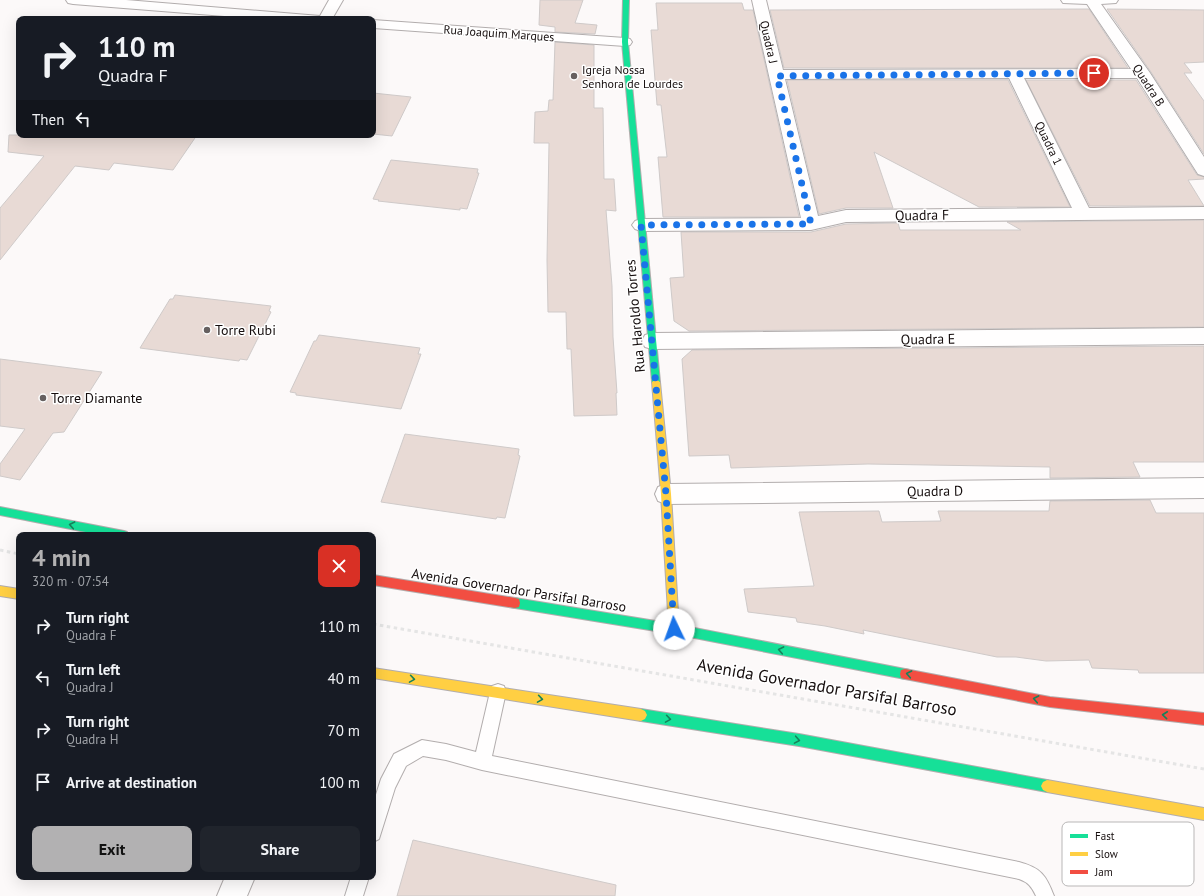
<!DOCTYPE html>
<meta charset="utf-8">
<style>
:root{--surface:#171b24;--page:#20242c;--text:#f1f3f6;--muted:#9ea1a6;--accent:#b2b1b2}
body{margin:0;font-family:"PT Sans",sans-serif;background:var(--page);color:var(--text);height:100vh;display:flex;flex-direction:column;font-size:15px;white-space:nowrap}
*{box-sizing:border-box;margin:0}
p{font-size:13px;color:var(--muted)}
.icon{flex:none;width:22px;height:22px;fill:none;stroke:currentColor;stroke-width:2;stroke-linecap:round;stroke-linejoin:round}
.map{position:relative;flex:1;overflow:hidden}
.panel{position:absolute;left:16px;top:532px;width:360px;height:348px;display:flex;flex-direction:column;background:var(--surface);border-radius:8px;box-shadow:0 4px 16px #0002}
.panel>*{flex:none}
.banner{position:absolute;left:16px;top:16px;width:360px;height:122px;border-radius:8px;box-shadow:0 4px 16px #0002;background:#171b24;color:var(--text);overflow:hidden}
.pin{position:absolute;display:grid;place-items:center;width:34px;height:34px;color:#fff;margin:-17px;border:2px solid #fff;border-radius:50%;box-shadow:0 1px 4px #0007}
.me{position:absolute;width:44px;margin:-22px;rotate:357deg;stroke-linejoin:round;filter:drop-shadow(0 0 3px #0008)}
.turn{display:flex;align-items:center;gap:14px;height:84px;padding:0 16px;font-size:18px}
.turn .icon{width:52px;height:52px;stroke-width:2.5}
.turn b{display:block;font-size:28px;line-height:34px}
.then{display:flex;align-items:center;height:38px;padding:0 16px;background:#0003;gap:8px;font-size:15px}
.round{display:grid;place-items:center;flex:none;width:42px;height:42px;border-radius:8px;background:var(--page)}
.head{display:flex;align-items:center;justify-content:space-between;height:68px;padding:0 16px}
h1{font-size:24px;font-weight:700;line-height:30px;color:var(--accent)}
.action{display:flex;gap:8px;margin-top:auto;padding:8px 16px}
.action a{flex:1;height:46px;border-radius:8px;background:var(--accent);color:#111;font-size:16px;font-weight:700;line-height:46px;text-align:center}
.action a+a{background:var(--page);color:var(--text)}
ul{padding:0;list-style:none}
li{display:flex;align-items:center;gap:12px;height:52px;padding:0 16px}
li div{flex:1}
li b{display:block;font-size:15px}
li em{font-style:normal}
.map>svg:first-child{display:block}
.building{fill:#e8dad5;stroke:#cfcac9}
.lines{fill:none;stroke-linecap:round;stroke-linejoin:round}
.lane-casing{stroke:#b2adad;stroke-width:2}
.street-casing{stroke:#b2adad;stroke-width:2}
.fast-casing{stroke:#b2adad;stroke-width:2}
.slow-casing{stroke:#b2adad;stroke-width:2}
.jam-casing{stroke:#b2adad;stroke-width:2}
.path{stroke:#e5e5e5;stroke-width:3;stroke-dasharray:3.5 3.5;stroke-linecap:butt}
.lane{fill:#fffefe;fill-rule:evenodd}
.street{fill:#fffefe;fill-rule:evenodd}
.fast{fill:#16e098;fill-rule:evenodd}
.slow{fill:#ffcf43;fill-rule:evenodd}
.jam{fill:#f24e42;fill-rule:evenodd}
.oneway{stroke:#16825a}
.route{stroke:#1a73e8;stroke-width:7;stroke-dasharray:0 12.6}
.poi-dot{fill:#666060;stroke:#fff;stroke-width:1.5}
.labels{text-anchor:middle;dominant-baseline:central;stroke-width:3;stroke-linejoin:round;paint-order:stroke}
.far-street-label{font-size:12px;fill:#160e0e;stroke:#fff}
.far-poi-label{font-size:12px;fill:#160e0e;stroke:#fff;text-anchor:start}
.street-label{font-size:14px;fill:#160e0e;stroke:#fff}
.poi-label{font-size:14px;fill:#160e0e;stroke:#fff;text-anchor:start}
.near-street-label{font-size:17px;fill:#160e0e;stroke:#fff}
.key{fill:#fff;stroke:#b9b7b7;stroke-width:1}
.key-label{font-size:11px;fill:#160e0e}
</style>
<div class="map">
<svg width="1204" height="896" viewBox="0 0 1204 896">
<rect width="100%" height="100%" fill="#fcf9f9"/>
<path class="building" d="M540,0H583L575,23L597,25L595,34L555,32V27L539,25Z
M656,3H742L744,10H753L799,217H663L658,157H667L661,105H657L651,30H658Z
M1089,9L1128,68H784L770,10Z
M1107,9L1204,10V62L1184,63L1192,73H1184L1204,101V154L1151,72Z
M555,42L594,45V108H603L604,179H614L616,211L606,210L612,286L613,337L617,393H616L617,415L574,416L571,349H567L566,312H548L547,260L549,143H534L535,112L548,111L549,100H553Z
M787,80H1008L1070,207H979L874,152L893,208H846L819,214Z
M1026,80H1136L1197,175L1204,177V179L1188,180L1204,206H1090Z
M373,93L411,97L392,136L373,134Z
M9,135H197L173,170L114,163L109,170L75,166L0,260V208L44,156L8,152Z
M391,160L478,169L477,173H479L467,209L460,208V210L378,201L379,200L373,199Z
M1204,220V327L689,331L674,321L670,278L684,277L681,232H811L846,224L898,223L900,230H1021L1007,222Z
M175,295L271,306L269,311L271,312L247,360L240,359L239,361L140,348L170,299H173Z
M319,335L420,348L418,354H421L401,409L296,395V393L290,392L314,341H316Z
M1204,346V462H1133L1140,477L1050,478V467L868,464L731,468L729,455L689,456L682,359L692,350Z
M0,359L102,372L64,432L53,433L20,480L0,476V464L25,429L0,426Z
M405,434L519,449L518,455L520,456L505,518L497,517L496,519L381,502Z
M1150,500L1156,513H1204V673H1139L1138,670L1092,668L1089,660L1046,661L1016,657H997L863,630L864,634L825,626L797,622L796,618L748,612L744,589L814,586L799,512L879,511L882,522L941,521L938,511H1049L1050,501Z
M413,840L616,885L615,896H397Z"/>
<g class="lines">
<g class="lane-casing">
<path id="lane" d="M498,684L504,686L506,692L492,756L1019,862C1041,868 1046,875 1054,896H1036C1032,887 1028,882 1019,879L482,770L446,760L423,756L406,766L395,788L379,839L373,842V804L381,779L394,754L422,740L446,744L476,752L490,692L492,686Z
M351,877H369L363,896H345Z"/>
</g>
<g class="street-casing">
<path id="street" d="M66,0H126L320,16L329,0H343L332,19H262L73,4L68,3Z
M752,0H766L783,70L1131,69L1087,4L1063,3L1061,0H1118L1116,3L1101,4L1150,73L1204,157V176L1198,174L1137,78H1024L1089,208L1204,207V219L846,222L811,230L641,231L635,229L632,225L635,221L641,219L801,218ZM1009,78L1072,208L846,210L818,216L785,79Z
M373,20L625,38L630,39L632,42L630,45L625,46L373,28Z
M1204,328V344L652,349L645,347L642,341L645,335L652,333Z
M1204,478V498L666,504L658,501L655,494L658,487L666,484Z
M225,877H255L247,896H217Z"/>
</g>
<g class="fast-casing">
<path id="fast" d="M623,0H629L628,42L660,382L656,385L652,382L622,42Z
M0,507L124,531L127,532L129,535H101L0,515Z
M515,598L674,624L905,669L909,670L910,674L909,678L905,679L674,634L515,608L511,607L510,603L511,599Z
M641,709L799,734L1047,780L1051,782L1053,786L1051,790L1047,792L799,746L641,721L637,719L635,715L637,711Z"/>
</g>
<g class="slow-casing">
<path id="slow" d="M656,379L660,382L671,494L679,629L678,633L674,634L670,633L669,629L661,494L652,382Z
M0,586L19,589V599L0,596Z
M373,668L641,709L645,711L647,715L645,719L641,721L373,678Z
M1047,780L1204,808V820L1047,792L1043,790L1041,786L1043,782Z"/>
</g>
<g class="jam-casing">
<path id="jam" d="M373,575L515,598L519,599L520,603L519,607L515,608L373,585Z
M905,669L1050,697L1204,713V725L1050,707L905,679L901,678L900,674L901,670Z"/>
</g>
<path class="path" d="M0,550L19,554
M373,624L1204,769"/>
<use href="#lane" class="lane"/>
<use href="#street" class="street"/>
<use href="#fast" class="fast"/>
<use href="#slow" class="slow"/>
<use href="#jam" class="jam"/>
</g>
<defs><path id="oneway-chevron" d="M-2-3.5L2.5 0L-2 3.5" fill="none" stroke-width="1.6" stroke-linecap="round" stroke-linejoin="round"/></defs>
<g class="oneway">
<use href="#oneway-chevron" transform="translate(72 525) rotate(-169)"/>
<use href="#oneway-chevron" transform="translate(781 650) rotate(-169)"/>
<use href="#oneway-chevron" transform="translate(909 674) rotate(-169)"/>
<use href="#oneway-chevron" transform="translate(412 679) rotate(9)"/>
<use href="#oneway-chevron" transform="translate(540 699) rotate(9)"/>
<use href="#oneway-chevron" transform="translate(1036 699) rotate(-169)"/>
<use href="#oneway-chevron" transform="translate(1165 715) rotate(-174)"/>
<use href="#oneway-chevron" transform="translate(668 719) rotate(9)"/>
<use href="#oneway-chevron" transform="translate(797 740) rotate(10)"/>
</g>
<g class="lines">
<path class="route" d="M674,629L666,494L641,225L811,224L777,76L1094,73"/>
</g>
<g class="poi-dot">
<circle cx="574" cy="76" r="4"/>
<circle cx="207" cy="330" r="4"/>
<circle cx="43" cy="398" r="4"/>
</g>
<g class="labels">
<g class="far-street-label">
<text transform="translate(499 33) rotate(4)">Rua Joaquim Marques</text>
<text transform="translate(769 42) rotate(77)">Quadra J</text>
<text transform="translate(1149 85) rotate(57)">Quadra B</text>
<text transform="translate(1049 143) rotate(64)">Quadra 1</text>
</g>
<g class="far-poi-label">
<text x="582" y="69">Igreja Nossa<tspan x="582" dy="14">Senhora de Lourdes</tspan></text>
</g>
<g class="street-label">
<text transform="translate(922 215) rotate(-1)">Quadra F</text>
<text transform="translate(635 316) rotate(-95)">Rua Haroldo Torres</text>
<text transform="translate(928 339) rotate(-1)">Quadra E</text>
<text transform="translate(935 491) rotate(-1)">Quadra D</text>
<text transform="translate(519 590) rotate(9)">Avenida Governador Parsifal Barroso</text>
</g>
<g class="poi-label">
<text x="215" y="330">Torre Rubi</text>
<text x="51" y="398">Torre Diamante</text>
</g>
<g class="near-street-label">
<text transform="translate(827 687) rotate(10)">Avenida Governador Parsifal Barroso</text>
</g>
</g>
<rect x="1062" y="822" width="132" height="64" rx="6" class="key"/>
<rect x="1070" y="834" width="18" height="4" fill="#16e098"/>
<rect x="1070" y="852" width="18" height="4" fill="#ffcf43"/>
<rect x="1070" y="870" width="18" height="4" fill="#f24e42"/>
<g class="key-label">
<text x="1095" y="840">Fast</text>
<text x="1095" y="858">Slow</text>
<text x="1095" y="876">Jam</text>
</g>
</svg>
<div class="pin" style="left:1094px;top:73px;background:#d93025"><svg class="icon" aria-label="arrive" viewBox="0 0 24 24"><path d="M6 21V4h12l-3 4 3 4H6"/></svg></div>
<svg class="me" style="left:674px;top:629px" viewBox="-20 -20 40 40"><circle r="19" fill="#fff"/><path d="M0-13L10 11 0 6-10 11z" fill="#1a73e8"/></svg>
<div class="banner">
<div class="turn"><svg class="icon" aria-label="right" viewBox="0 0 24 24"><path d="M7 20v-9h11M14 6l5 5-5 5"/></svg><div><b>110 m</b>Quadra F</div></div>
<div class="then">Then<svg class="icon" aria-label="left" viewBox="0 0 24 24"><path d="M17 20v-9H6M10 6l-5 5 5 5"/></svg></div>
</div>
<section class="panel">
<div class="head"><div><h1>4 min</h1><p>320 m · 07:54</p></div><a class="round" style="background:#d93025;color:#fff"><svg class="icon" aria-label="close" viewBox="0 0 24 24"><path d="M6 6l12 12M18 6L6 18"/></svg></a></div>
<ul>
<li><svg class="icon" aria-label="right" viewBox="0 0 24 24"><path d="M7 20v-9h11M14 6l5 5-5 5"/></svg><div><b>Turn right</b><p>Quadra F</p></div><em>110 m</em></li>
<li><svg class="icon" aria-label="left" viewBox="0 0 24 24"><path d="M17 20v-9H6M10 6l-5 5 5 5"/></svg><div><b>Turn left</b><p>Quadra J</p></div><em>40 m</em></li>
<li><svg class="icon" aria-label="right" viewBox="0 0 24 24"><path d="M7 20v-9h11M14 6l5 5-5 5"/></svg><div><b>Turn right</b><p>Quadra H</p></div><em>70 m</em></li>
<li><svg class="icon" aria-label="arrive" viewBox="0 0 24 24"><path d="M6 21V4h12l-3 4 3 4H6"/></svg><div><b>Arrive at destination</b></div><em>100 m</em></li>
</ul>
<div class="action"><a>Exit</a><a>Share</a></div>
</section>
</div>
